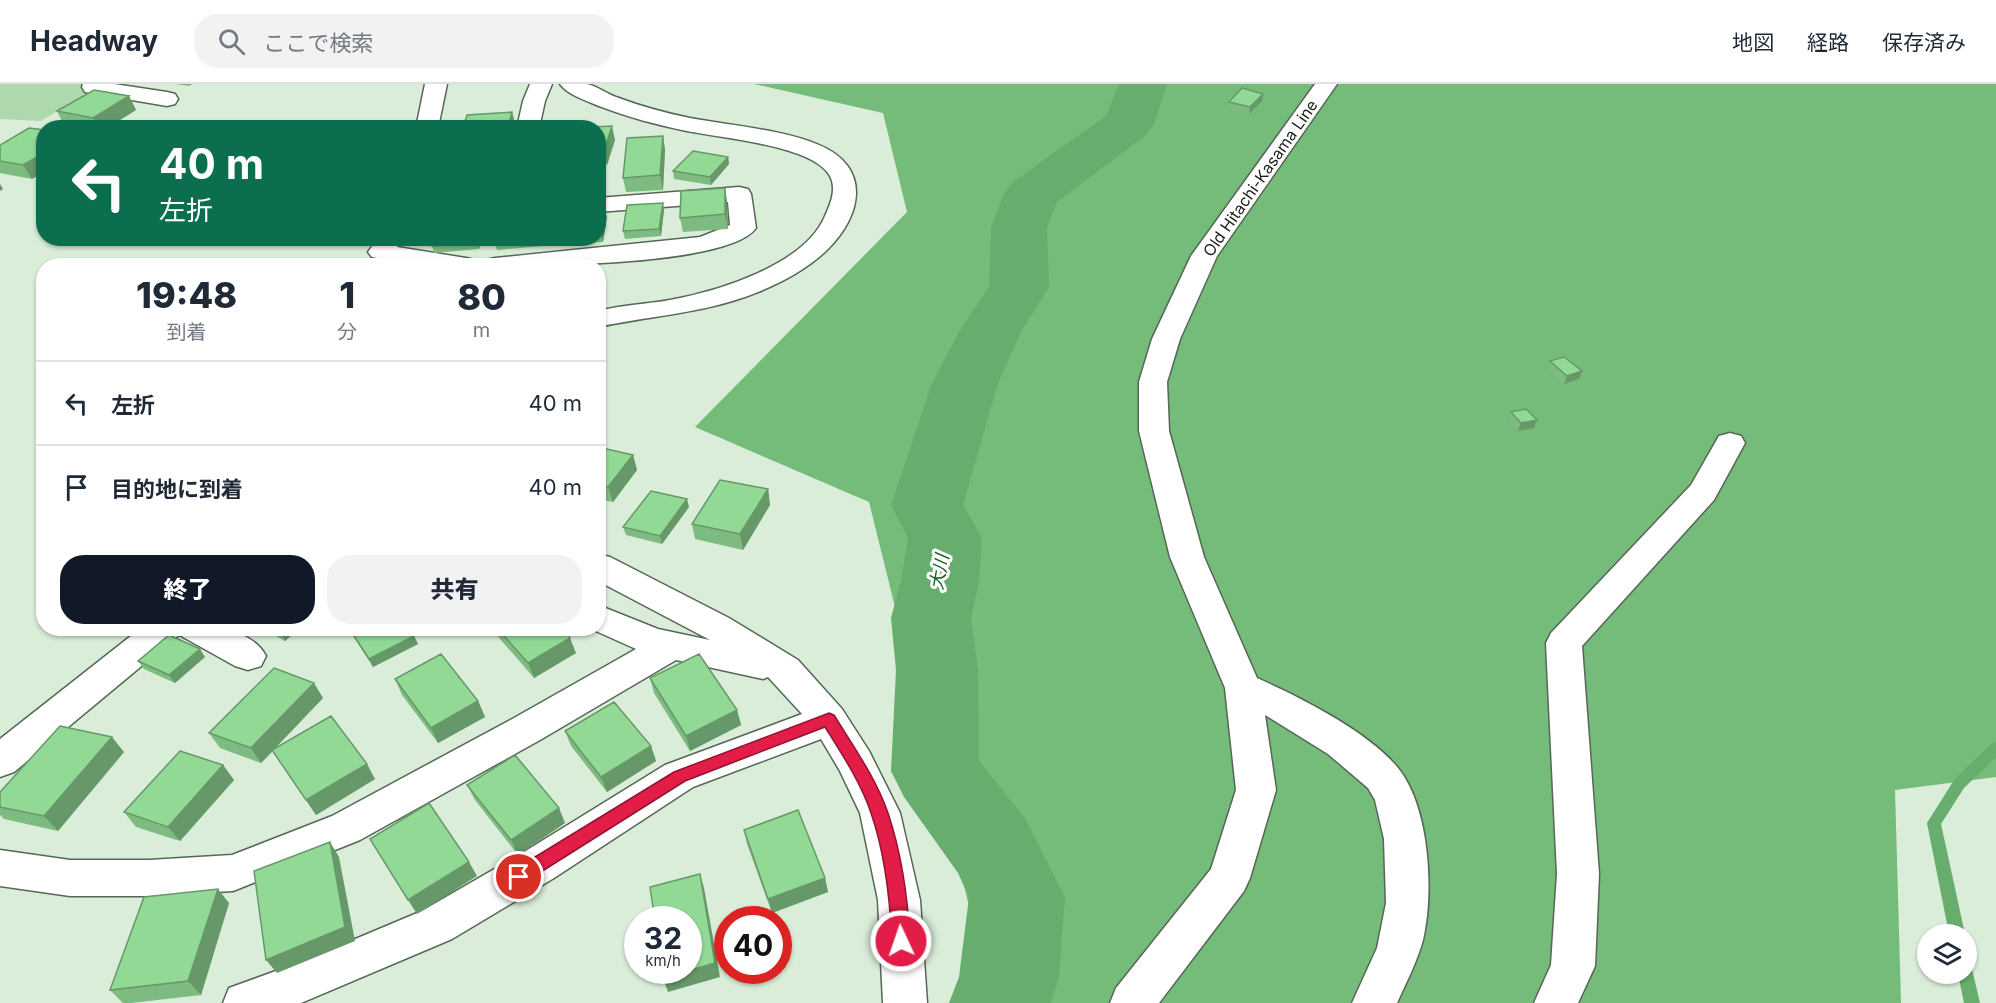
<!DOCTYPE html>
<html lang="ja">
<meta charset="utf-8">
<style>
:root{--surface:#fff;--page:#f2f2f3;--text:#1f2937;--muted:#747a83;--line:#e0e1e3;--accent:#111827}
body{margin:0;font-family:Inter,"Noto Sans JP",sans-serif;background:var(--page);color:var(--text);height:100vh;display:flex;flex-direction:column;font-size:22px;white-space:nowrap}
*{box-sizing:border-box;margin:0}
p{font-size:20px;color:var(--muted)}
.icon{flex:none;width:33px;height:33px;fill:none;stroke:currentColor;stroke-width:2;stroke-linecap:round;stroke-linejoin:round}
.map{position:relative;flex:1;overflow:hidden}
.details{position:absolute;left:36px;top:174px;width:570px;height:378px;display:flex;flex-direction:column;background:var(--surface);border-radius:24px;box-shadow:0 2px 4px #0004}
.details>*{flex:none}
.guide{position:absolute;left:36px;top:36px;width:570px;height:126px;border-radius:24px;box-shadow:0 2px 4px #0004;background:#0b6e4f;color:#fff;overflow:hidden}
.tools{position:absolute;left:1917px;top:840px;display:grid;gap:12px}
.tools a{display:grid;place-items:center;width:60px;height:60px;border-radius:50%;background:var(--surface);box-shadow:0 2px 4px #0004;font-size:30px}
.speed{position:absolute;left:624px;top:822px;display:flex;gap:12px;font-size:30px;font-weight:700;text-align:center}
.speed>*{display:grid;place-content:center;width:78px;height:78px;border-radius:50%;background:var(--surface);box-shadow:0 2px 4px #0004;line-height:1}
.speed small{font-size:15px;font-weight:400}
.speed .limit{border:9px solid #d22;background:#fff;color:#111}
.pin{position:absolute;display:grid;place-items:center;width:51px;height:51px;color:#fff;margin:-26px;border:3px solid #fff;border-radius:50%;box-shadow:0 2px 6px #0007}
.me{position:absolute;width:66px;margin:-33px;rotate:357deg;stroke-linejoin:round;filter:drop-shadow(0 0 4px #0008)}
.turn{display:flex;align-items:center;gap:21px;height:126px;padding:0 24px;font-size:27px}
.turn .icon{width:78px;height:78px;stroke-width:2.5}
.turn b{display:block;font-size:42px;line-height:51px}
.eta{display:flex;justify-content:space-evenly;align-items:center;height:102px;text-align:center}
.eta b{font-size:36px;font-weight:800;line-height:42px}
.primary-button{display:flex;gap:12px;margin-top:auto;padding:12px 24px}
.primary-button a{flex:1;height:69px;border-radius:24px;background:var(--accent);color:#fff;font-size:24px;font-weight:800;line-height:69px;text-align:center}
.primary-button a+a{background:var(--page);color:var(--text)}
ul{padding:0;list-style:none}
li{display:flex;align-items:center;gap:18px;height:84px;padding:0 24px;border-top:2px solid var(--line)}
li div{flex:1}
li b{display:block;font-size:22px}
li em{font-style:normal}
header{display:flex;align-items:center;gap:36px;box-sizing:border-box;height:84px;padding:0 30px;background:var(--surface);border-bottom:2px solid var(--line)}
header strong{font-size:28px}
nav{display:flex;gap:33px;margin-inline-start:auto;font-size:21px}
.search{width:420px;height:54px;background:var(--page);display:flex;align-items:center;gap:15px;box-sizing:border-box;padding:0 21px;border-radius:24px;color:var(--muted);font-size:22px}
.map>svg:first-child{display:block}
.green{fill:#aed9af}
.forest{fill:#75bb7a}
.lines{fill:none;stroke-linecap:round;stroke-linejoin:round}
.stream{fill:#67ad6d;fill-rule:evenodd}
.river{fill:#67ad6d;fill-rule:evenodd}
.minor-casing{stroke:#556756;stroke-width:3}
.minor{fill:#fff;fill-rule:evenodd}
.wall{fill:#7ebb81}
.shaded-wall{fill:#669869}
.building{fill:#92d996;stroke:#669869;stroke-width:1.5}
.route{fill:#e11d48;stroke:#92132f;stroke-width:1.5}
.labels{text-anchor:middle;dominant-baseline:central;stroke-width:6;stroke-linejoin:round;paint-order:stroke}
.street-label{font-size:16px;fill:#181f18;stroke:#fff}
.water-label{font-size:18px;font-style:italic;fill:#125d20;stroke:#fff}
</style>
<header>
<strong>Headway</strong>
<div class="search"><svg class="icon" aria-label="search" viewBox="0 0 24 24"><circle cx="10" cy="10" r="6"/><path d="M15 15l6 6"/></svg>ここで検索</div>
<nav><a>地図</a><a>経路</a><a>保存済み</a></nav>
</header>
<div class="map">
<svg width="1996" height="919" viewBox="0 0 1996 919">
<rect width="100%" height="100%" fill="#d9edd9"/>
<path class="green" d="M0,0H86L83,6L89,8L41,37L0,35Z"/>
<path class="forest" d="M754,0H1996V693L1895,706L1901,919H993L869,418L695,343L907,128L883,29Z"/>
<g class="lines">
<path class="stream" d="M1996,658V673L1964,704L1941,740L1965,850H1949L1927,739L1954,696L1991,660Z
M1966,883L1972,885L1980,919H1964L1958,890H1966Z"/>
<path class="river" d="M1119,0H1167L1154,40L1146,51L1057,118L1047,143L1049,203L1021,248L998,299L963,421L982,454L979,497L971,534L978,586L979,677L1025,734L1065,813L1059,893L1051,919H949L959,893L969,813L958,789L904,713L891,687L896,586L891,534L901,497L908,454L891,421L932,299L959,248L989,203L991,143L1004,110L1013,98L1106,32Z"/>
<g class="minor-casing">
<path id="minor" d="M83,0H114L167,8L175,10L178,15L175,20L167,22L85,8L82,3Z
M425,0H447L438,44H416Z
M530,0H552L545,17L539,44H517L523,17Z
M560,0C569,0 579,0 587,0C597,2 607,10 616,13C640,22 665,29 690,34C728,41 785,46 819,61C872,83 862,132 827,166C807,185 783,198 758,208C704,230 653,231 598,243V227C622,221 647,220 670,216C718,207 805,181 825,132C831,119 838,102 828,89C808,61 721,54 687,47C657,41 628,33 599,22C587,17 568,11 560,0Z
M1315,0H1337L1217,172L1180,255L1167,298L1169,347L1204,473L1257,594C1300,613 1369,648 1398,684C1430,724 1434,808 1423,856C1417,878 1406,899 1397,919H1352L1377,864L1386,819L1384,755L1375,716L1368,704L1328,670L1265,631L1276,706L1250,794L1244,807L1159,919H1110L1116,904L1211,785L1236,706L1225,604L1170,473L1139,347V298L1152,255L1191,172Z
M739,103L748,105L751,110L756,144C729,182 531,182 482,182L486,176L495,174L700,153L730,141L728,118L598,128V114Z
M378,154H403L397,163L466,174L475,176L479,182H416L372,173L368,168Z
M1730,349L1741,352L1745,359L1714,416L1582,562L1599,790L1595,882L1578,919H1534L1551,881L1557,790L1546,559L1551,549L1691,401L1719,352Z
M598,470L610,473L729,534L798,576L842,625L869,667L900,729L920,816L927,919H883L878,816L860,729L840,687L821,655L693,703L554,794L452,855L301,919H223L229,904L303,877L422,827L524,768L665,681L802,630L768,593L763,595L676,576L540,656L360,756L233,807L149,812H70L0,802V766L70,776H149L232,771L332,732L514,634L636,565L589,544H598V521L658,545L710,556L598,497Z
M141,544C178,544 246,534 266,572L261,582L248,586L235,582L183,553L180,550L14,688L0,693V655Z"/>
</g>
<use href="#minor" class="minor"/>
</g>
<path class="wall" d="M175,0H193L189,2Z
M1263,10L1262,17L1249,30L1228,25L1229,18Z
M129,12L136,26L107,44H77L64,41L57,27Z
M598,44L615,56L607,81H605L606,84L603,107H598Z
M44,46V88L32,95L0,89V61Z
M663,52L665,66L663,106L626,108L623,94Z
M728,73L729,80L711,101L674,95L673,87Z
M725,104L727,118L728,145L683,148L680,134Z
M598,126L607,133L603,158L565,160L564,154H598Z
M664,126L661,152L625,155L623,147Z
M482,154L479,165L434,169L432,162Z
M493,154H544L543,162L497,166Z
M1550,277L1582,287L1579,295L1564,300L1547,285Z
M1511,328L1534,344L1518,347L1508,335Z
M598,363L633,371L637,386L613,418L598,415Z
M768,405L770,421L743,466L695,455L692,440Z
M689,423L662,460L626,451L623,443Z
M261,544H300L285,557Z
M348,544H409L414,552L418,560L373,583Z
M492,544H562L576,569L534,594L494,548Z
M205,573L175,599L144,585L138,577Z
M650,594L737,626L741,641L690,667L654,609Z
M395,595L478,617L485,633L438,659L402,611Z
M323,614L276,663L375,695L316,731L273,667L261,679L220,664L209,649Z
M565,647L651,662L656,677L607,708L571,662Z
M124,668L58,747L4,735L0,731V708Z
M223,681L234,696L180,757L136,743L124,728Z
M467,701L565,739L518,771L475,716Z
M744,746L825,794L828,808L772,829L747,760Z
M229,819L201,911L131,919H123L110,906Z"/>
<path class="shaded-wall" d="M1263,10L1262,17L1249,30L1250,23Z
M129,12L136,26L107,44H98L93,34Z
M512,28L514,35L512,44H508Z
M612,42L615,56L607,81L604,67Z
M663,52L665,66L663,106L660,91Z
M44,69V88L32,95L23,81Z
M728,73L729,80L711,101L710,93Z
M604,77L606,84L603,107L601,99Z
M0,100L3,105L0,107Z
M725,104L727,118L728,145L725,130Z
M663,119L664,126L661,152L659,145Z
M605,125L607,133L603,158L601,150Z
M478,154H482L479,165L477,158Z
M541,154H544L543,162Z
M1582,287L1579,295L1564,300L1567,292Z
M1537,336L1534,344L1518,347L1521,339Z
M633,371L637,386L613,418L608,403Z
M768,405L770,421L743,466L740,450Z
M687,415L689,423L662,460L660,452Z
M278,544H300L285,557Z
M414,552L418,560L373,583L369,575Z
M570,554L576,569L534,594L528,579Z
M200,565L205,573L175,599L169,591Z
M314,599L323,614L261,679L251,664Z
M478,617L485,633L438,659L431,644Z
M737,626L741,641L690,667L686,652Z
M112,653L124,668L58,747L44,732Z
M651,662L656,677L607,708L601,693Z
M367,680L375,695L316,731L306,716Z
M223,681L234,696L180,757L168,743Z
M559,724L565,739L518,771L511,756Z
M330,758L339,773L355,857L277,889L266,876Z
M469,778L477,792L417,830L408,816Z
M700,790L704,804L720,893L668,908L663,894Z
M825,794L828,808L772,829L768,815Z
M218,805L229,819L201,911L188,897Z"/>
<path class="building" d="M1242,4L1263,10L1250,23L1229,18Z
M94,6L129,12L93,34L57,27Z
M512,28L508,43L463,44L467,31Z
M612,42L604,67H598V44H569Z
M29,44L44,46V69L23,81L0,77V61Z
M663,52L660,91L623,94L627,54Z
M693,67L728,73L710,93L673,87Z
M598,77H604L601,99H598Z
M725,104V130L680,134L681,107Z
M663,119L659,145L623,147L627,121Z
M605,125L601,150L598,151V126Z
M433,154H478L477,158L432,162Z
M1564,273L1582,287L1567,292L1550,277Z
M1526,325L1537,336L1521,339L1511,328Z
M598,363L633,371L608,403L598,400Z
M720,396L768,405L740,450L692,440Z
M651,407L687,415L660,452L623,443Z
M349,544H409L414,552L369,575Z
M497,544H562L570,554L528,579Z
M169,551L200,565L169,591L138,577Z
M441,570L478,617L431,644L395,595Z
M699,570L737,626L686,652L650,594Z
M274,584L314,599L251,664L209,649Z
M614,618L651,662L601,693L565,647Z
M331,632L367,680L306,716L272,666Z
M60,642L112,653L44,732L0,723V708Z
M180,667L223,681L168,743L124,728Z
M515,671L559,724L511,756L467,701Z
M429,719L469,778L408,816L370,755Z
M798,726L825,794L768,815L744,746Z
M330,758L345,843L266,876L254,787Z
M700,790L715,879L663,894L662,886H688V836H655L650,803Z
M218,805L188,897L110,906L144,813Z"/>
<path class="route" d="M829,629L834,631C853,662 876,694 888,729C901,768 908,816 910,857L907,863L901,865L895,863L892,857C890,816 885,769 871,729C861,699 842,670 825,643L685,697L525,798L519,800L512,798L510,793L512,787L674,688Z"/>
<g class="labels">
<g class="street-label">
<text transform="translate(1260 94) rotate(-55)">Old Hitachi-Kasama Line</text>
</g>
<g class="water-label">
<text transform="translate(939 488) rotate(-80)">大川</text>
</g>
</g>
</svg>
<div class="tools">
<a><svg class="icon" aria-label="layers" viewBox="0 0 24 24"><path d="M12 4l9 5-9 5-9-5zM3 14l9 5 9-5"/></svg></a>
</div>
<div class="speed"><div>32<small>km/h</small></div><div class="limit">40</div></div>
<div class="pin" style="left:519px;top:793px;background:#d93025"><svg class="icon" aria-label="arrive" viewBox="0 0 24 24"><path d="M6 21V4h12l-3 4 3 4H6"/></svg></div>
<svg class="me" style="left:901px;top:857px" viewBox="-20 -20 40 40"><circle r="17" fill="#e11d48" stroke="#fff" stroke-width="3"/><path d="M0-11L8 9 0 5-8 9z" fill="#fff"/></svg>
<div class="guide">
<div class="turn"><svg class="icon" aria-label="left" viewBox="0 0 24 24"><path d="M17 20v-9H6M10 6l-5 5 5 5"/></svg><div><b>40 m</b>左折</div></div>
</div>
<section class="details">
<div class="eta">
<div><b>19:48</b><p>到着</p></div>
<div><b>1</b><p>分</p></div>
<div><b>80</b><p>m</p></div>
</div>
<ul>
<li><svg class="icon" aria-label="left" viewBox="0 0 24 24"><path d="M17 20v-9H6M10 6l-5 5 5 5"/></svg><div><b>左折</b></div><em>40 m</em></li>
<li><svg class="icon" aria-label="arrive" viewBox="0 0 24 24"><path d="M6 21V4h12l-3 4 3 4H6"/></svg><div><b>目的地に到着</b></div><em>40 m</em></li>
</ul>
<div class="primary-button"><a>終了</a><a>共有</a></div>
</section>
</div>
